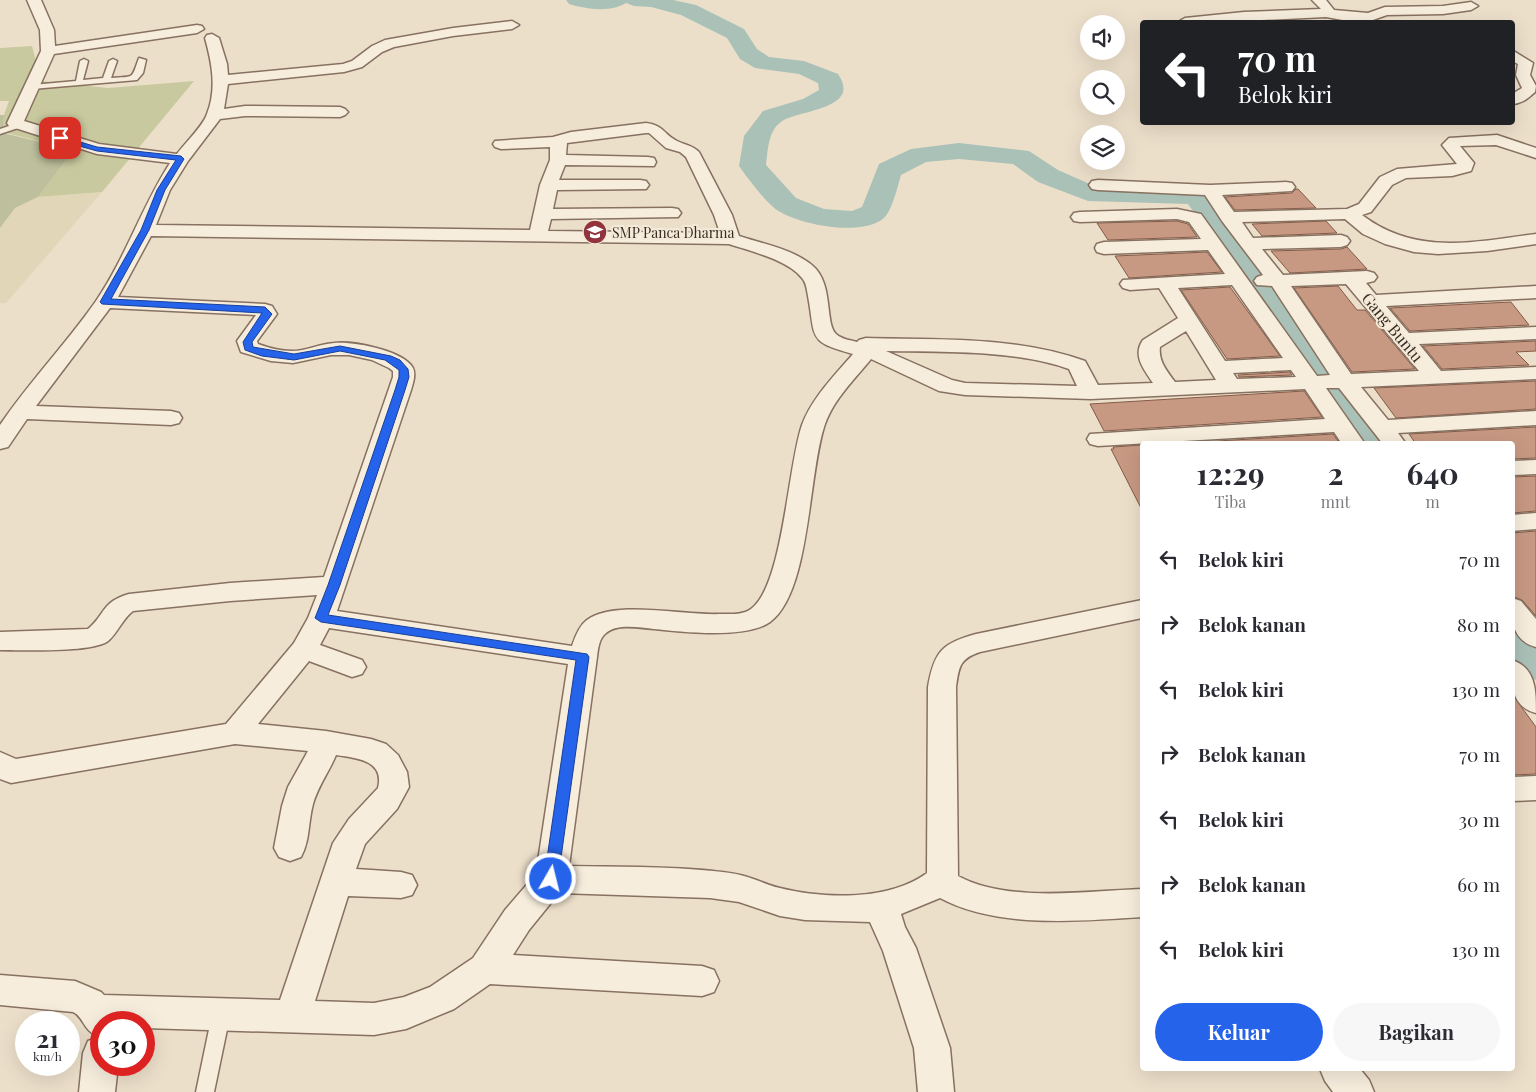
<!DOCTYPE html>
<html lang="id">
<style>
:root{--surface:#fff;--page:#f7f7f7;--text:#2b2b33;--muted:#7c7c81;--accent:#2563eb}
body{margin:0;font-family:"Playfair Display",serif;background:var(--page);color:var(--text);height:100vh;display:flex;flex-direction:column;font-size:19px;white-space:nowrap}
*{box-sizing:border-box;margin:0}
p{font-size:16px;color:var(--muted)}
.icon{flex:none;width:28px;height:28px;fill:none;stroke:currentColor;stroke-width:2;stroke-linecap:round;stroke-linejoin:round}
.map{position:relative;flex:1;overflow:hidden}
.side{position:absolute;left:1140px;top:441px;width:375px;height:630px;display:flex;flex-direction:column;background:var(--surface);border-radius:5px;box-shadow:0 5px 20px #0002}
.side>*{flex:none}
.hud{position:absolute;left:1140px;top:20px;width:375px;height:105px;border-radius:5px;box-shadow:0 5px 20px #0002;background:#202124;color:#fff;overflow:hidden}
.controls{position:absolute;left:1080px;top:15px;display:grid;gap:10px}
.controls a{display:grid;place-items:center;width:45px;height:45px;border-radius:50%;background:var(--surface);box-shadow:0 5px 20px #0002;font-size:25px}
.speed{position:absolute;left:15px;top:1011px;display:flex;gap:10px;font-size:25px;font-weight:700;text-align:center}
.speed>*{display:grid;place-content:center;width:65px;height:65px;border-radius:50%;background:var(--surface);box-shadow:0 5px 20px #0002;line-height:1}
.speed small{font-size:12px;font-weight:400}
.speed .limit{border:8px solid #d22;background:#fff;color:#111}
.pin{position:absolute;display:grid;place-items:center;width:42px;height:42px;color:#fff;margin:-21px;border-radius:10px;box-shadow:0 2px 8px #0006}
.me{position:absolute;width:55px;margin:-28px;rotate:8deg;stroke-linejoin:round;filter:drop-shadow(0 0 4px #0008)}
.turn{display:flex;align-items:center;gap:18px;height:105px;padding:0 15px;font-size:22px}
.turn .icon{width:65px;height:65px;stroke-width:2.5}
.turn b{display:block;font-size:35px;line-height:42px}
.eta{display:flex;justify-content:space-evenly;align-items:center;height:85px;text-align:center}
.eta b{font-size:30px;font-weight:700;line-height:35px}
.action{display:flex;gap:10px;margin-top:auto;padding:10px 15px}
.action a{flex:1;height:58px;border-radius:30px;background:var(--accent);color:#fff;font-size:20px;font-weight:700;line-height:58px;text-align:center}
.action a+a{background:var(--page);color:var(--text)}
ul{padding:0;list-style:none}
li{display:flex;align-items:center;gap:15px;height:65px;padding:0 15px}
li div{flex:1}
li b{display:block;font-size:19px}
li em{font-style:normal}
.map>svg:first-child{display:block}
.farmland{fill:#e1d7b8}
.green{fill:#c8c99e}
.cemetery{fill:#bebf9c}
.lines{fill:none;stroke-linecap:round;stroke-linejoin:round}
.river{fill:#aac1b8;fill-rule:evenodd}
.building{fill:#c79983;stroke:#855a47}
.lane-casing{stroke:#877160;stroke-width:3}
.street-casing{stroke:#877160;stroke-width:3}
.lane{fill:#f7eddd;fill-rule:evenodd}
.street{fill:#f7eddd;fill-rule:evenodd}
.route{fill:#2563eb;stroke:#184099}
.labels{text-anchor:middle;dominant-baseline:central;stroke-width:4;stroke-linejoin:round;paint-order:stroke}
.far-poi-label{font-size:14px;fill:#392b22;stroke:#f4ead9;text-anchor:start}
.street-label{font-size:16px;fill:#392b22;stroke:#f4ead9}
</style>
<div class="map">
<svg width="1536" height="1092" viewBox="0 0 1536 1092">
<rect width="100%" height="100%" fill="#ecdfca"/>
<path class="farmland" d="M102,192L6,303H0V228L15,208L38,197Z"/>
<path class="green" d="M32,46L41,81L108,88L194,81L102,192L38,197L74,150L3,132L4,115L9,101H0V48Z"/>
<path class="cemetery" d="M0,115H4L3,133L74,150L38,197L15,208L0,228Z"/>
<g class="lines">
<path class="river" d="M566,0H673L696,5L744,29L757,49L769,57L804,61L838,74C863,110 796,110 781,122C768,131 768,150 766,165L796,198L824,209L852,211L862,207L879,164L911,149L959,143L1029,151L1058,170L1092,185L1196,188L1206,190L1393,444H1356L1188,204L1088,201L1038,182L1013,164L959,159L926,162L901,175C898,185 892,211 884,218C862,237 799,225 777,210C767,204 746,176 739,166L744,136L763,111L803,99L819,90L818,83L799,74L755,68L740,59L727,38L681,15L651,7L634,6L626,3C610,13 585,9 569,4Z
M1512,617L1527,621L1536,633V680L1520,675L1512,664Z"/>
</g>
<path class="building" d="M1296,189H1298L1316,208L1235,210L1225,197L1292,193Z
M1177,221L1188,224L1197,237L1108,240L1097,223Z
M1326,221L1337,233L1262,236L1252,224Z
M1347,247L1367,269L1290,273L1271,251L1341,249Z
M1207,252L1222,272L1129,278L1115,256Z
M1338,286L1357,310H1365L1415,369L1352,372L1294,288Z
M1230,287L1257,324L1280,356L1227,359L1181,290Z
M1511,302L1529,325L1410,331L1390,308Z
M1536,341V351L1516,352L1529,365L1442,369L1423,346Z
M1290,372L1292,375L1239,377L1238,375Z
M1536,381V409L1396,418L1374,388Z
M1304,391L1322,417L1104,431L1090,404Z
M1536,427V458L1512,459V444H1416L1409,434Z
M1333,434L1340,444H1168Z
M1142,445V510L1111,449H1114L1113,447Z
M1536,476V511L1512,513V477Z
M1536,531V616L1522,600L1512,596V533Z
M1512,694L1536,727V774L1512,775Z"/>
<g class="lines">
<g class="lane-casing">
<path id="lane" d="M139,58L146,60L143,73L137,80L32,89L28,87L32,85L76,81L80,61L84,59L88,61L83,80L103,78L109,61L113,59L117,61L111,78C135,76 131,80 139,58Z
M18,123H21V127L0,134V129Z
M221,1007L227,1009L230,1015L214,1092H196L212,1015L215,1009Z"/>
</g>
<g class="street-casing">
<path id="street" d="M27,0H41L54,30L55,46L197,25L202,26L204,29L197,33L54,54L24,121L99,144L177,154C185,143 203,126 207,114C217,89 212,63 205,38L207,35L212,34L219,38L227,64L228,75L343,64L352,61L372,46L385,40L453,28L512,21L519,25L512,29L453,36L394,47L382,52L362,67L344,72L228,84L224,109L245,106L340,107L345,109L348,112L345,115L340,117L245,116L220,119L188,161L170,190L156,225L530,230L540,185L550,160V147L501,149L495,147L493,144L495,141L553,137L571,132L646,123C665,126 662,133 677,141C685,145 692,145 699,152L732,215L739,236C763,244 798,250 816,269C833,289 825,323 836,334C841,339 850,340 857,342L859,340L866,338C938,340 1017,336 1085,361L1098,385L1153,383C1144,370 1132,355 1143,340L1178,318L1159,288L1130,290L1123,288L1120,284L1123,280L1225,274L1208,250L1104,254L1097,252L1095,248L1097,244L1104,242L1201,239L1189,222L1177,219L1080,222L1074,221L1071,217L1074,213L1080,212L1177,209L1201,214L1317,376L1330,375L1272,286L1257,285L1254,281L1257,277L1263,275L1222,221L1205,195L1098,190L1092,189L1089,185L1092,181L1098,180L1210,185L1286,182L1292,183L1295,187L1292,191L1222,195L1234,212L1347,209L1359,204L1380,177L1397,169L1457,164L1442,145L1449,138L1497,135L1536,148V158L1496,145L1460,146L1474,163L1471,171L1452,176L1406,178L1392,185L1371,212L1362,215C1416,256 1474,242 1536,234V244L1487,251L1438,254L1414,252L1385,244L1363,234L1345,219L1242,222L1253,238L1341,235L1347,237L1350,241L1347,245L1341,247L1262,249L1283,275L1367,271L1374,273L1377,277L1374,281L1366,283L1376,295L1536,286V298L1386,306L1409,333L1536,327V339L1419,344L1441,371L1536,367V379L1361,387L1388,420L1536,411V425L1398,433L1406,444H1383L1339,388H1326L1365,444H1342L1334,432L1098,446L1090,444L1087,439L1090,434L1325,419L1305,389L1091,399L965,395L939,391L871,359C854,380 834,399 825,424C808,472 811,592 770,622C746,639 682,632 654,629C640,628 618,623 606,633C599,638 598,649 597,657L569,866C617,867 665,866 713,871C723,872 734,873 744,876C756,879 767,885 780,888C824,899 889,901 927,873L928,687C934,652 942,643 976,634L1142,600V618L980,652C959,659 959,667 956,687L958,876C1008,903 1086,891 1142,889V917C1080,921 998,929 940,898L901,914L905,927L916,948L950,1048L954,1092H918L914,1048L883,951L870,922L805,920L780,916L739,902L710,898L559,893L529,930L513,955L702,966L714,970L719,981L714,992L702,996L490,984L454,1009L406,1029L374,1035L144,1028V1022H101V1065H118L115,1092H79L83,1053L88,1041L99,1037C83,1031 84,1017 73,1012L0,1005V975L75,981L101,992L104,995L280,1000L333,843L349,819L378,788C385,760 356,758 336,755C329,772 318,786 313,804C308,822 310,841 301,857L290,861L279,857L274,848L282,806L288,787L308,751L235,744L11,783L0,779V752L16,759L226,724L294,643L308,618L317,595L230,601L133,611C122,619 118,633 108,641C92,653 22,650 0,650V632L88,629C106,614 101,602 129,594L230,583L324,577L393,377V371L389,368L372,360L349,355H331L293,363L271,361L241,352L237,341L256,315L110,308L36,406L171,411L179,413L182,418L179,423L171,425L27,419L8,447L0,449V425C29,382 66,344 96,301C126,257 142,206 170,163L97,154L9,126L7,123L41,51L40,30ZM646,133H649L666,148L680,152L686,157L714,215L720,233L548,231L551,219L678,217L681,213L678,209L672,208L553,209L557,190L646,189L649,185L646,181L640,180H559L565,165L654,166L656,162L654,158L648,157L566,155L567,143ZM151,236L729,244C750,251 788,260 802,278C806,282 807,290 808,296C816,339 807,341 853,354C834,376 812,398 802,425C788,465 783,586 751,609C743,615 731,614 722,614C687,616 614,599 587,620C579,626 575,637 572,646L337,611L411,390C413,383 416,375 413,368C403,350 352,341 334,343C319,344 306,351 292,351C280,351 269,348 258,344L257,341L277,314L272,306L265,304L118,297ZM1346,284L1419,371L1351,374L1291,286ZM1232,285L1283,358L1225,361L1178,288ZM1186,331L1216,380L1175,382C1167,371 1158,361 1160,347ZM886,351C942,352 1017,350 1069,369L1077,386L965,383L952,380ZM1291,370L1296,377L1237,379L1233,373ZM329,628L568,664L536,874L505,910L473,958L430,987L404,997L374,1003L315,1001L348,896L401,898L412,895L417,885L412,875L401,872L356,869L365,844L397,809L409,787L407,772L398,755L386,744L371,739L326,731L258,724L309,661L352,677L362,674L366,667L362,660L320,645Z
M1312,0H1326L1334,10L1368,13L1385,7L1443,6L1471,2L1478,6L1471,10L1443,14L1387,15L1370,21H1348L1326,17L1220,22H1178L1185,18L1244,12L1321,9Z
M1512,50L1533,63L1530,75L1536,86L1535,92C1528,98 1522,104 1512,104V94L1522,88L1516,75L1518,64L1512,61Z
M1536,460V474L1512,475V461Z
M1536,513V529L1512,531V515Z
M1512,598L1521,601L1536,619V647C1511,640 1512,620 1512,598Z
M1512,660C1536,668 1536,691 1536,713C1510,706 1512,683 1512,660Z
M1536,776V800L1512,801V777Z
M1320,1069H1360L1369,1080L1374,1092H1333L1325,1081Z"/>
</g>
<use href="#lane" class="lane"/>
<use href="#street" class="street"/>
</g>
<path class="route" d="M60,136L97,147L181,156L184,159L165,190L149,230L111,299L265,307L272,314L252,342L253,347L294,354L340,346L391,356L400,360L408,369L409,377L405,390L340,585L328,615L587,654L589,657L558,879L556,883L551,885L546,883L544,879L576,660L321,622L315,618L328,585L395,390L399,377V370L385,360L340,351L294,360L262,356L245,350L243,342L262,313L102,304L100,302L141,230L157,190L176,160L97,151L58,140L57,138Z"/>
<defs>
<g id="school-disc" transform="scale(1.25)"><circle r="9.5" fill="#92343d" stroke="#f4ead9"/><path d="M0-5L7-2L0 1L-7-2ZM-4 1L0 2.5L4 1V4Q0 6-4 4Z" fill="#fff"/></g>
</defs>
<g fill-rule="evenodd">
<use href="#school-disc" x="595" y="232"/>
</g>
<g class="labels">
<g class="far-poi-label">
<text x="612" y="232">SMP Panca Dharma</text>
</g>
<g class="street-label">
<text transform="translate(1393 327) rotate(50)">Gang Buntu</text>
</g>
</g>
</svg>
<div class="controls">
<a><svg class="icon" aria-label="sound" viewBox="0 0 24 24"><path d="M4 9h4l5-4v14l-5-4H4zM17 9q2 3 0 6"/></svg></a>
<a><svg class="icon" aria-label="search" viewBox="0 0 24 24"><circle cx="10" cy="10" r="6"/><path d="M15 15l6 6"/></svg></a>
<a><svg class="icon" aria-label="layers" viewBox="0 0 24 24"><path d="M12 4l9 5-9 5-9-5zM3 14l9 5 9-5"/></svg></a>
</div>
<div class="speed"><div>21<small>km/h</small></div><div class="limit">30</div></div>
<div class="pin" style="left:60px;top:138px;background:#d93025"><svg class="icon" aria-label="arrive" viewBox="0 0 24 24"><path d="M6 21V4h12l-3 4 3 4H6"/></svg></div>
<svg class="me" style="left:551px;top:879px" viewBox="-20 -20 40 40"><circle r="17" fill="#2563eb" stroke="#fff" stroke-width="3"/><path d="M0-11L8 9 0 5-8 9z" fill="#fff"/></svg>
<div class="hud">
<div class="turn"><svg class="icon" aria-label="left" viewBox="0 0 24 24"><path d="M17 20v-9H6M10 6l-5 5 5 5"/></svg><div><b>70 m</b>Belok kiri</div></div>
</div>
<section class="side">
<div class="eta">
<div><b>12:29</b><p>Tiba</p></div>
<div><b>2</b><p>mnt</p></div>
<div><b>640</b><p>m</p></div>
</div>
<ul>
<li><svg class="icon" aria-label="left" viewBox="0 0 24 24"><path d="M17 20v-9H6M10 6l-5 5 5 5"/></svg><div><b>Belok kiri</b></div><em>70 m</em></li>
<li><svg class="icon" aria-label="right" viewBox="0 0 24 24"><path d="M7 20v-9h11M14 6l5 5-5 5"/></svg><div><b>Belok kanan</b></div><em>80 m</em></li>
<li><svg class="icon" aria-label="left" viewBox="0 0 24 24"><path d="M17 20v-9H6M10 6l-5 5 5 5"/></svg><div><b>Belok kiri</b></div><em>130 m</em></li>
<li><svg class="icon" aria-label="right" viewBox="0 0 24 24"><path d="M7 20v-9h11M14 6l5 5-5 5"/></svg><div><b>Belok kanan</b></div><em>70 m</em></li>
<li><svg class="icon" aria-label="left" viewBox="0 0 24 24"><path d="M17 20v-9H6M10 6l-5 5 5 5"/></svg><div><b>Belok kiri</b></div><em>30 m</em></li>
<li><svg class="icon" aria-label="right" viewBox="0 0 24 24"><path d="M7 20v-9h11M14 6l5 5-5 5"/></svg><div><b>Belok kanan</b></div><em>60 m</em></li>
<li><svg class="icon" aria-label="left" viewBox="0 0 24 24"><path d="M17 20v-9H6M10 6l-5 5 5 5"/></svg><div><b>Belok kiri</b></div><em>130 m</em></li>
</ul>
<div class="action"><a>Keluar</a><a>Bagikan</a></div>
</section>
</div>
